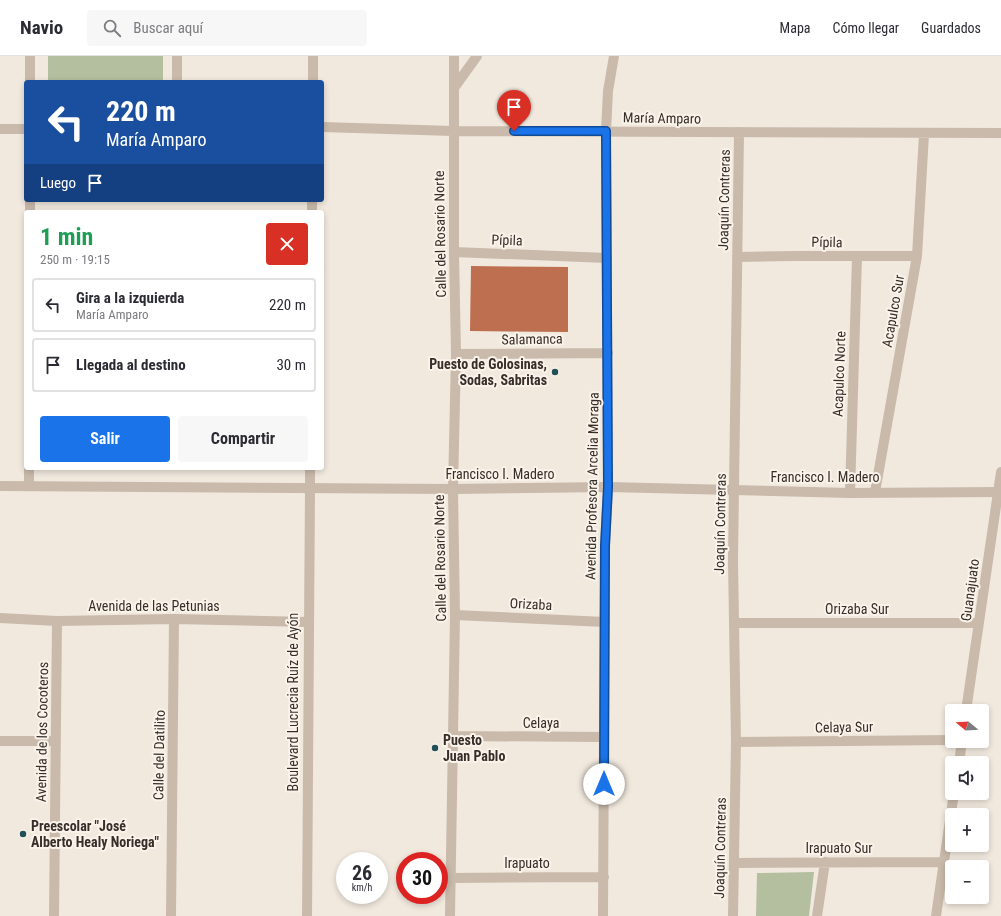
<!DOCTYPE html>
<html lang="es">
<meta charset="utf-8">
<style>
:root{--surface:#fff;--page:#f7f7f7;--text:#2b2b33;--muted:#7c7c81;--line:#e1e1e2;--accent:#1a73e8}
body{margin:0;font-family:"Roboto Condensed",sans-serif;background:var(--page);color:var(--text);height:100vh;display:flex;flex-direction:column;font-size:15px;white-space:nowrap}
*{box-sizing:border-box;margin:0}
p{font-size:13px;color:var(--muted)}
.icon{flex:none;width:22px;height:22px;fill:none;stroke:currentColor;stroke-width:2;stroke-linecap:round;stroke-linejoin:round}
.map{position:relative;flex:1;overflow:hidden}
.drawer{position:absolute;left:24px;top:154px;width:300px;height:260px;display:flex;flex-direction:column;background:var(--surface);border-radius:4px;box-shadow:0 2px 6px #0003}
.drawer>*{flex:none}
.hud{position:absolute;left:24px;top:24px;width:300px;height:122px;border-radius:4px;box-shadow:0 2px 6px #0003;background:#1a4fa0;color:#fff;overflow:hidden}
.needle{width:26px;rotate:288deg}
.tools{position:absolute;left:945px;top:648px;display:grid;gap:8px}
.tools a{display:grid;place-items:center;width:44px;height:44px;border-radius:4px;background:var(--surface);box-shadow:0 2px 6px #0003;font-size:20px}
.speed{position:absolute;left:336px;top:796px;display:flex;gap:8px;font-size:20px;font-weight:700;text-align:center}
.speed>*{display:grid;place-content:center;width:52px;height:52px;border-radius:50%;background:var(--surface);box-shadow:0 2px 6px #0003;line-height:1}
.speed small{font-size:10px;font-weight:400}
.speed .limit{border:6px solid #d22;background:#fff;color:#111}
.pin{position:absolute;display:grid;place-items:center;width:34px;height:34px;color:#fff;margin:-41px -17px;border-radius:50% 50% 50% 0;rotate:-45deg;box-shadow:0 0 4px #0007}
.pin .icon{rotate:45deg}
.me{position:absolute;width:44px;margin:-22px;rotate:0deg;stroke-linejoin:round;filter:drop-shadow(0 0 3px #0008)}
.turn{display:flex;align-items:center;gap:14px;height:84px;padding:0 16px;font-size:18px}
.turn .icon{width:52px;height:52px;stroke-width:2.5}
.turn b{display:block;font-size:28px;line-height:34px}
.then{display:flex;align-items:center;height:38px;padding:0 16px;background:#0003;gap:8px;font-size:15px}
.round{display:grid;place-items:center;flex:none;width:42px;height:42px;border-radius:4px;background:var(--page)}
.overview{display:flex;align-items:center;justify-content:space-between;height:68px;padding:0 16px}
h1{font-size:24px;font-weight:700;line-height:30px;color:#1e9e55}
.action{display:flex;gap:8px;margin-top:auto;padding:8px 16px}
.action a{flex:1;height:46px;border-radius:4px;background:var(--accent);color:#fff;font-size:16px;font-weight:700;line-height:46px;text-align:center}
.action a+a{background:var(--page);color:var(--text)}
ul{padding:0;list-style:none}
li{display:flex;align-items:center;gap:12px;height:54px;margin:0 8px 6px;padding:0 8px;border:2px solid var(--line);border-radius:4px}
li div{flex:1}
li b{display:block;font-size:15px}
li em{font-style:normal}
header{display:flex;align-items:center;gap:24px;box-sizing:border-box;height:56px;padding:0 20px;background:var(--surface);border-bottom:1px solid var(--line)}
header strong{font-size:19px}
nav{display:flex;gap:22px;margin-inline-start:auto;font-size:14px}
.search{width:280px;height:36px;background:var(--page);display:flex;align-items:center;gap:10px;box-sizing:border-box;padding:0 14px;border-radius:4px;color:var(--muted);font-size:15px}
.map>svg:first-child{display:block}
.green{fill:#b3bf9f}
.building{fill:#be6f4f}
.lines{fill:none;stroke-linecap:round;stroke-linejoin:round}
.minor{stroke:#c9baab;stroke-width:10}
.tertiary{stroke:#c9baab;stroke-width:10}
.route-casing{stroke:#114b97;stroke-width:10}
.route{stroke:#1a73e8;stroke-width:7}
.poi-dot{fill:#215056;stroke:#f9f3ea;stroke-width:1.5}
.labels{text-anchor:middle;dominant-baseline:central;stroke-width:4;stroke-linejoin:round;paint-order:stroke}
.street-label{font-size:14px;fill:#372e29;stroke:#f9f3ea}
.poi-label{font-size:14px;font-weight:bold;fill:#372e29;stroke:#f9f3ea;text-anchor:start}
</style>
<header>
<strong>Navio</strong>
<div class="search"><svg class="icon" aria-label="search" viewBox="0 0 24 24"><circle cx="10" cy="10" r="6"/><path d="M15 15l6 6"/></svg>Buscar aquí</div>
<nav><a>Mapa</a><a>Cómo llegar</a><a>Guardados</a></nav>
</header>
<div class="map">
<svg width="1001" height="860" viewBox="0 0 1001 860">
<rect width="100%" height="100%" fill="#f1e9de"/>
<path class="green" d="M48,0H163V26H48Z
M814,816L809,860H756L757,817Z"/>
<path class="building" d="M471,210L568,211V276L470,275Z"/>
<g class="lines">
<path class="minor" d="M30,0V26
M177,26V0
M454,32L477,0
M322,71L453,75L1001,77
M0,73H26
M30,156V144
M454,196L607,202
M737,201L795,200H917
M456,298L608,297
M29,430V412
M875,436L917,200L924,78
M850,437L857,201
M455,559L605,566
M0,562L57,565L174,563L308,566
M734,567H979
M966,655L1001,416
M453,680L604,681
M0,685H56
M736,686L952,684
M959,707L962,685
M734,807L943,806
M450,822L604,821
M54,860L57,565
M171,860L174,563
M307,860L310,432
M450,860L455,559L453,433L456,298L454,196V0
M603,860L605,490L608,431L606,75L608,35L614,0
M733,860L736,686L733,505L739,76
M817,860L825,806
M936,860L954,737"/>
<path class="tertiary" d="M313,26V0
M312,156V144
M0,430L453,433L608,431L850,437L1001,436
M310,432V412"/>
</g>
<g class="lines">
<g class="route-casing">
<path id="route" d="M514,75H606L608,431L605,490L604,728"/>
</g>
<use href="#route" class="route"/>
</g>
<g class="poi-dot">
<circle cx="555" cy="316" r="4"/>
<circle cx="435" cy="692" r="4"/>
<circle cx="23" cy="778" r="4"/>
</g>
<g class="labels">
<g class="street-label">
<text transform="translate(662 62) rotate(1)">María Amparo</text>
<text transform="translate(724 144) rotate(-89)">Joaquín Contreras</text>
<text transform="translate(440 178) rotate(-91)">Calle del Rosario Norte</text>
<text transform="translate(507 184) rotate(2)">Pípila</text>
<text transform="translate(827 186) rotate(1)">Pípila</text>
<text transform="translate(893 255) rotate(-80)">Acapulco Sur</text>
<text transform="translate(532 283) rotate(-1)">Salamanca</text>
<text transform="translate(839 318) rotate(-88)">Acapulco Norte</text>
<text x="500" y="418">Francisco I. Madero</text>
<text x="825" y="421">Francisco I. Madero</text>
<text transform="translate(592 430) rotate(-89)">Avenida Profesora Arcelia Moraga</text>
<text transform="translate(720 468) rotate(-89)">Joaquín Contreras</text>
<text transform="translate(440 502) rotate(-91)">Calle del Rosario Norte</text>
<text transform="translate(970 534) rotate(-82)">Guanajuato</text>
<text transform="translate(531 548) rotate(3)">Orizaba</text>
<text x="154" y="550">Avenida de las Petunias</text>
<text x="857" y="553">Orizaba Sur</text>
<text transform="translate(293 646) rotate(-90)">Boulevard Lucrecia Ruíz de Ayón</text>
<text x="541" y="667">Celaya</text>
<text transform="translate(844 671) rotate(-1)">Celaya Sur</text>
<text transform="translate(42 676) rotate(-89)">Avenida de los Cocoteros</text>
<text transform="translate(159 699) rotate(-89)">Calle del Datilito</text>
<text transform="translate(720 792) rotate(-89)">Joaquín Contreras</text>
<text x="839" y="792">Irapuato Sur</text>
<text x="527" y="807">Irapuato</text>
</g>
<g class="poi-label">
<text x="547" y="308" text-anchor="end">Puesto de Golosinas,<tspan x="547" dy="16">Sodas, Sabritas</tspan></text>
<text x="443" y="684">Puesto<tspan x="443" dy="16">Juan Pablo</tspan></text>
<text x="31" y="770">Preescolar "José<tspan x="31" dy="16">Alberto Healy Noriega"</tspan></text>
</g>
</g>
</svg>
<div class="tools">
<a><svg class="needle" viewBox="-14 -14 28 28"><path d="M0-13l5 13h-10z" fill="#e53935"/><path d="M0 13l5-13h-10z" fill="#7c7c81"/></svg></a>
<a><svg class="icon" aria-label="sound" viewBox="0 0 24 24"><path d="M4 9h4l5-4v14l-5-4H4zM17 9q2 3 0 6"/></svg></a>
<a>+</a>
<a>−</a>
</div>
<div class="speed"><div>26<small>km/h</small></div><div class="limit">30</div></div>
<div class="pin" style="left:514px;top:75px;background:#d93025"><svg class="icon" aria-label="arrive" viewBox="0 0 24 24"><path d="M6 21V4h12l-3 4 3 4H6"/></svg></div>
<svg class="me" style="left:604px;top:728px" viewBox="-20 -20 40 40"><circle r="19" fill="#fff"/><path d="M0-13L10 11 0 6-10 11z" fill="#1a73e8"/></svg>
<div class="hud">
<div class="turn"><svg class="icon" aria-label="left" viewBox="0 0 24 24"><path d="M17 20v-9H6M10 6l-5 5 5 5"/></svg><div><b>220 m</b>María Amparo</div></div>
<div class="then">Luego<svg class="icon" aria-label="arrive" viewBox="0 0 24 24"><path d="M6 21V4h12l-3 4 3 4H6"/></svg></div>
</div>
<section class="drawer">
<div class="overview"><div><h1>1 min</h1><p>250 m · 19:15</p></div><a class="round" style="background:#d93025;color:#fff"><svg class="icon" aria-label="close" viewBox="0 0 24 24"><path d="M6 6l12 12M18 6L6 18"/></svg></a></div>
<ul>
<li><svg class="icon" aria-label="left" viewBox="0 0 24 24"><path d="M17 20v-9H6M10 6l-5 5 5 5"/></svg><div><b>Gira a la izquierda</b><p>María Amparo</p></div><em>220 m</em></li>
<li><svg class="icon" aria-label="arrive" viewBox="0 0 24 24"><path d="M6 21V4h12l-3 4 3 4H6"/></svg><div><b>Llegada al destino</b></div><em>30 m</em></li>
</ul>
<div class="action"><a>Salir</a><a>Compartir</a></div>
</section>
</div>
